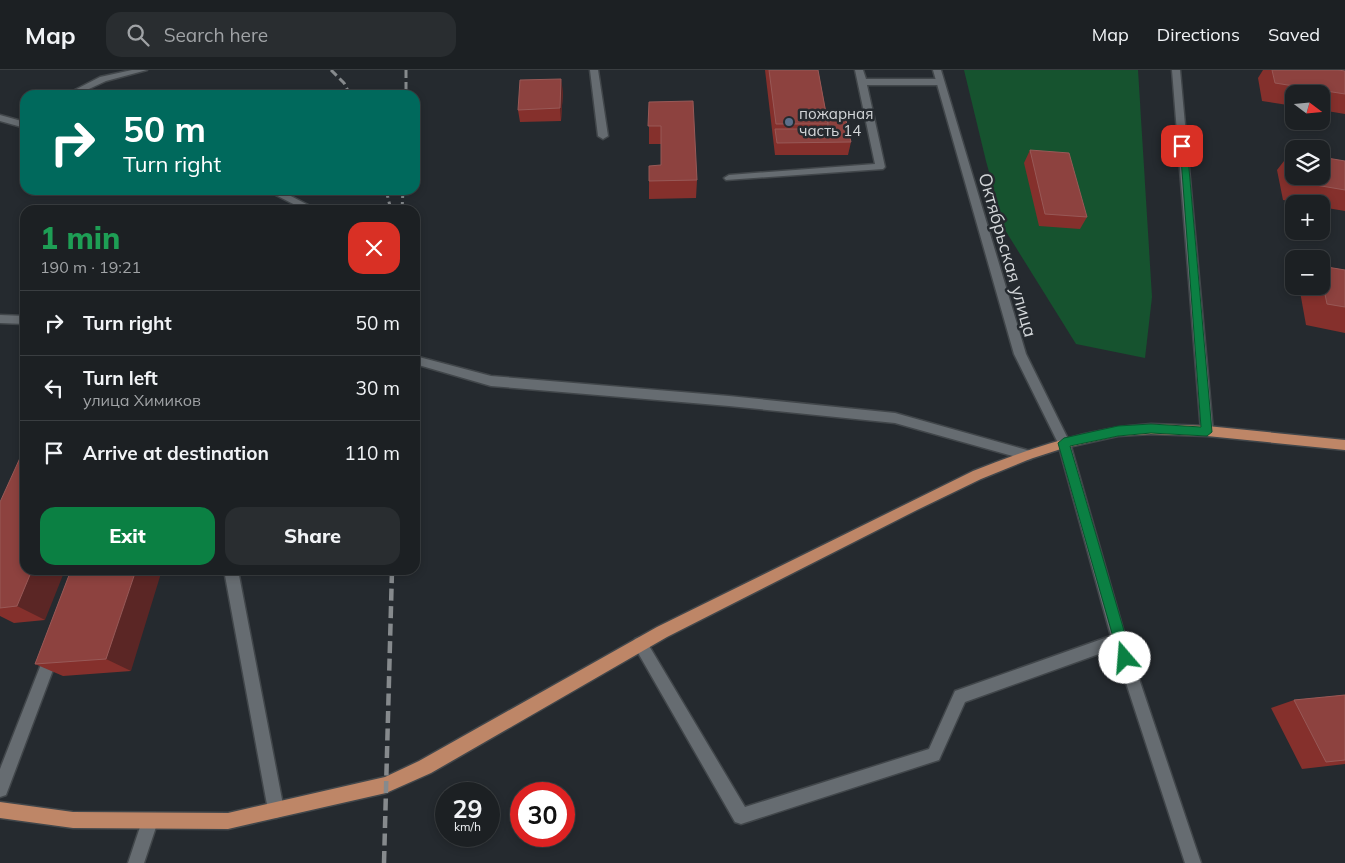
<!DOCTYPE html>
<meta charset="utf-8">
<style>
:root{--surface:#1c2023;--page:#292d30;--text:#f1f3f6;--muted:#a0a3a6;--line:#3a3e41;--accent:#0b8043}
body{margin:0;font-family:Mulish,sans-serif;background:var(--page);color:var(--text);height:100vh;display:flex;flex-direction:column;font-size:19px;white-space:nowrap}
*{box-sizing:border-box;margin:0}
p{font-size:16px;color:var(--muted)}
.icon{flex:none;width:28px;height:28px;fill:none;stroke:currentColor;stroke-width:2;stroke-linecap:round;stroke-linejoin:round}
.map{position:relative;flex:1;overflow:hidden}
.drawer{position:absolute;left:20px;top:135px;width:400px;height:370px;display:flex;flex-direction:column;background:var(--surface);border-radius:15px;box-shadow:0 2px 8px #0003,0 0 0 1px var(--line)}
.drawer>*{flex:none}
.hud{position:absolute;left:20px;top:20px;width:400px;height:105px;border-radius:15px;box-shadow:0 2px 8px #0003,0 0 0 1px var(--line);background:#00695c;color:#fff;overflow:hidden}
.needle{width:32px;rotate:106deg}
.controls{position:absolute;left:1285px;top:15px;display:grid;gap:10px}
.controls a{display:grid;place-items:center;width:45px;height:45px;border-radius:10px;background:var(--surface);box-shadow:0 2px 8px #0003,0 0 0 1px var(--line);font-size:25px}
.speed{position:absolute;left:435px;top:712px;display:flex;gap:10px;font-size:25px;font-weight:700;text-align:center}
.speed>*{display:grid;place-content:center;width:65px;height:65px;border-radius:50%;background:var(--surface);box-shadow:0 2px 8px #0003,0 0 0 1px var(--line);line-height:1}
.speed small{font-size:12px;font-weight:400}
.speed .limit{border:8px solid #d22;background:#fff;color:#111}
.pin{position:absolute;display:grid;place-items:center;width:42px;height:42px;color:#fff;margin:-21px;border-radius:10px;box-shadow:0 2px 8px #0006}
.me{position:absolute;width:55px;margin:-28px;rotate:342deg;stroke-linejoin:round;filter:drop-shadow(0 0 4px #0008)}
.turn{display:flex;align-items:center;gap:18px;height:105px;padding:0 20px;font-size:22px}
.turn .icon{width:65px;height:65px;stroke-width:2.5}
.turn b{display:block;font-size:35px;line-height:42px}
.round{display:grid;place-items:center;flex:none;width:52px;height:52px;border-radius:15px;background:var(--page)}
.head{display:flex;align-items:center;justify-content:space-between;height:85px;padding:0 20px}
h1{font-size:30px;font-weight:800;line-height:38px;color:#1e9e55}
.cta{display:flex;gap:10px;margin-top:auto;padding:10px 20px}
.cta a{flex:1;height:58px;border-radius:15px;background:var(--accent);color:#fff;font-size:20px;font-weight:800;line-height:58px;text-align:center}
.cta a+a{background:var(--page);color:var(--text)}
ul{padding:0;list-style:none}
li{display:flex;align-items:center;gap:15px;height:65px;padding:0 20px;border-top:1px solid var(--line)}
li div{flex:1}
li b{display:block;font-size:19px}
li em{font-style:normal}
header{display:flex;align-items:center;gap:30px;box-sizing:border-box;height:70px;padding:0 25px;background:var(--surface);border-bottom:1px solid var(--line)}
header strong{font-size:24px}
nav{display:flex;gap:28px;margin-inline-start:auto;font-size:18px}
.search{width:350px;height:45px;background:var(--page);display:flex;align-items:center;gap:12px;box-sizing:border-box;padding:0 18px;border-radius:15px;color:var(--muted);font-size:19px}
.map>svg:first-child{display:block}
.green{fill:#16532f}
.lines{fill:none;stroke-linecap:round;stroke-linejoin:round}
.lane-casing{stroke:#41464a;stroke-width:3}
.street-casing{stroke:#41464a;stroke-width:3}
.secondary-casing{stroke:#41464a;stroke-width:3}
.primary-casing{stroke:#41464a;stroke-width:3}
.lane{fill:#666c71;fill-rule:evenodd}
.street{fill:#666c71;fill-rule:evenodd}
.secondary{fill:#666c71;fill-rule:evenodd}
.primary{fill:#be8667;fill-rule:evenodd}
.rail-far1{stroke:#868a8d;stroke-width:3;stroke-dasharray:8 4;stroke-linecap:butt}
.rail{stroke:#868a8d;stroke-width:4.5;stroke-dasharray:12 5.5;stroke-linecap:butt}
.wall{fill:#85302c}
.shaded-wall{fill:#5b2625}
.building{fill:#8d423f;stroke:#985957}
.route{fill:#0b8043;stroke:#07532c}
.service-dot{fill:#5c6f8a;stroke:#252a2f;stroke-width:2}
.labels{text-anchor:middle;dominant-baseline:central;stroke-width:5;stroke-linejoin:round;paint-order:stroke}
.far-poi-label{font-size:15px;fill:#d4d7da;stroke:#252a2f;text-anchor:start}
.street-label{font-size:18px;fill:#d4d7da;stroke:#252a2f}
</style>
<header>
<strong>Map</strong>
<div class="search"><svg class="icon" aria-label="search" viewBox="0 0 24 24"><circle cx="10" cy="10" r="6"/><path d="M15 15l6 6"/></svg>Search here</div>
<nav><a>Map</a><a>Directions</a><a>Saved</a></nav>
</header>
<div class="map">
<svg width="1345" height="793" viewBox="0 0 1345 793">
<rect width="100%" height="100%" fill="#252a2f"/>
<path class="green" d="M964,0H1138L1152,227L1145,288L1076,274L1005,160L986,91Z"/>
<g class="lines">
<g class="lane-casing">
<path id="lane" d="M132,0H147L106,11L76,25H65L100,7Z
M590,0H598L608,66L603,69L598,66Z
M855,0H863L866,9H940L944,12L940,15H867L885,97L883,99L726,110L724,108L729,105L875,94Z
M0,45L25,52V58L0,51Z
M266,120H279L318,140H305Z
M0,245L25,246V254L0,253Z
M415,286L491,306L729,326L895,343L1027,380L1031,381L1033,385L1031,389L1027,390L895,353L729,336L491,316L415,294Z
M224,500H238L284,740L282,746L276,748L270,746L268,740Z
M1119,563L1124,565L1126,570L1124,575L965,632L939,690L741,754L735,752L633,574L635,569L640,567L645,569L745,737L929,679L955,621Z
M52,577L57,579L59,584L6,725L0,727V699L47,579Z
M150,743L156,745L158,751L144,793H128L144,745Z"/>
</g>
<g class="street-casing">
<path id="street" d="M1172,0H1180L1213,361L1211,365H1203L1201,361Z
M1064,368L1068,369L1070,373L1126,570L1201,793H1185L1112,570L1058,373L1060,369Z"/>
</g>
<g class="secondary-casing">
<path id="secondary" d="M933,0H941L1026,284L1070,373L1068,377H1060L1014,284Z"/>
</g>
<g class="primary-casing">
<path id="primary" d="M1151,354L1207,356L1345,370V380L1207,366L1151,364L1118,366L1064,378L1030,389L981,409L917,440L667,567L431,703L386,723L228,759L73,758L0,748V732L73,742L228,743L385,707L419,691L657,557L973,401C1031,378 1088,358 1151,354Z"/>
</g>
<use href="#lane" class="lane"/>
<use href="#street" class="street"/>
<use href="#secondary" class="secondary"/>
<use href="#primary" class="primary"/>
<path class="rail-far1" d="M331,0L344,13L350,25
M406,0V25
M386,120L391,140
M402,140L403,120"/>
<path class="rail" d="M384,793L392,500"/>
</g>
<path class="wall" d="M765,0H818L827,46L851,72L848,85H775Z
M1263,0H1338L1345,1V44L1321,40V24H1294V36L1262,31L1258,8Z
M563,21L561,51L520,52L518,40Z
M649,32L697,110L696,128L649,129V111L661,95V74H649Z
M1030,80L1087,147L1080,159L1039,156L1024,93Z
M1291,82L1294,83V106H1321L1345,91V141L1321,137V134H1306L1283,130L1277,100Z
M1321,196L1345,200V263L1306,255L1299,216H1321Z
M0,432L45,550L14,553L0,546Z
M71,500L131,601L63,606L35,594Z
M1345,625V694L1302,699L1271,638L1294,630Z"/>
<path class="shaded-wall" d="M561,9L563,21L561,51L560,38Z
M32,500H65L45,550L17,536Z
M136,500H162L131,601L106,589Z"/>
<path class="building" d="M769,0H818L828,54H776Z
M1272,0H1338L1345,1V24L1275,13Z
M561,9L560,38L518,40L520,10Z
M693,31L697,110L649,111V96L661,95V56H648L649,32Z
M827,46H845L851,72L777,73L775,59H827L828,54Z
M1030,80L1069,83L1087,147L1045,144Z
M1291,82L1294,83V95Z
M1321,87L1345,91V120L1298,112L1296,106H1321Z
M1321,196L1345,200V237L1327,234L1321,205Z
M25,377V500H32L17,536L0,538V432Z
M71,500H136L106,589L35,594Z
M1345,625V690L1326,692L1294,630Z"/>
<path class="route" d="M1180,74L1187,76L1212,362L1207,366L1151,363L1118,366L1070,376L1132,588L1130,593L1125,595L1121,593L1119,588L1058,373L1064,368L1118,356L1151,354L1201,357Z"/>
<circle class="service-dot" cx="789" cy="52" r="5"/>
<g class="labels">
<g class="far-poi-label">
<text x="799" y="43">пожарная<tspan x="799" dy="17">часть 14</tspan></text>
</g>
<g class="street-label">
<text transform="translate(1008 185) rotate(74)">Октябрьская улица</text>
</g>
</g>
</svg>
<div class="controls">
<a><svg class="needle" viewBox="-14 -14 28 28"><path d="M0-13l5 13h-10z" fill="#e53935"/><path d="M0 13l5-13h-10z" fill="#a0a3a6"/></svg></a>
<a><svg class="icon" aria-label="layers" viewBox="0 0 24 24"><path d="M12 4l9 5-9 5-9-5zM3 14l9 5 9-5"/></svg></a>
<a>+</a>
<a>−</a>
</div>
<div class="speed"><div>29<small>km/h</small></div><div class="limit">30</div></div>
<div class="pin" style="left:1182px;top:76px;background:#d93025"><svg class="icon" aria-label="arrive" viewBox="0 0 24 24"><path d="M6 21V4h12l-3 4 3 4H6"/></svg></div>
<svg class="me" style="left:1125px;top:588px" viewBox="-20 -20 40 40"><circle r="19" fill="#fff"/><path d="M0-13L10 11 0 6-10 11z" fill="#0b8043"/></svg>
<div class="hud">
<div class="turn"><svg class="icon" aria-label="right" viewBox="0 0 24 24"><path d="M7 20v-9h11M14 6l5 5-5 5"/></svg><div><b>50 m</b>Turn right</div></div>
</div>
<section class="drawer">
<div class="head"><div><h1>1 min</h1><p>190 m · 19:21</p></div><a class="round" style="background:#d93025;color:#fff"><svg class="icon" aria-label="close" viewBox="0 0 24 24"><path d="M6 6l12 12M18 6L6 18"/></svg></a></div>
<ul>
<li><svg class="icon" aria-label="right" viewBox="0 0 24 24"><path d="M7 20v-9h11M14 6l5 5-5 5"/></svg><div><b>Turn right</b></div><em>50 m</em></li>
<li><svg class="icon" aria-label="left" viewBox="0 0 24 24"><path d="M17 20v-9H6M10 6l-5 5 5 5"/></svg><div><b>Turn left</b><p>улица Химиков</p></div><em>30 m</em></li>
<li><svg class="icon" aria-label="arrive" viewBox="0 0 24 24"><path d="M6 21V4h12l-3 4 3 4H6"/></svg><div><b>Arrive at destination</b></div><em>110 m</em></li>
</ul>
<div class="cta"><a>Exit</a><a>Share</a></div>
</section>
</div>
